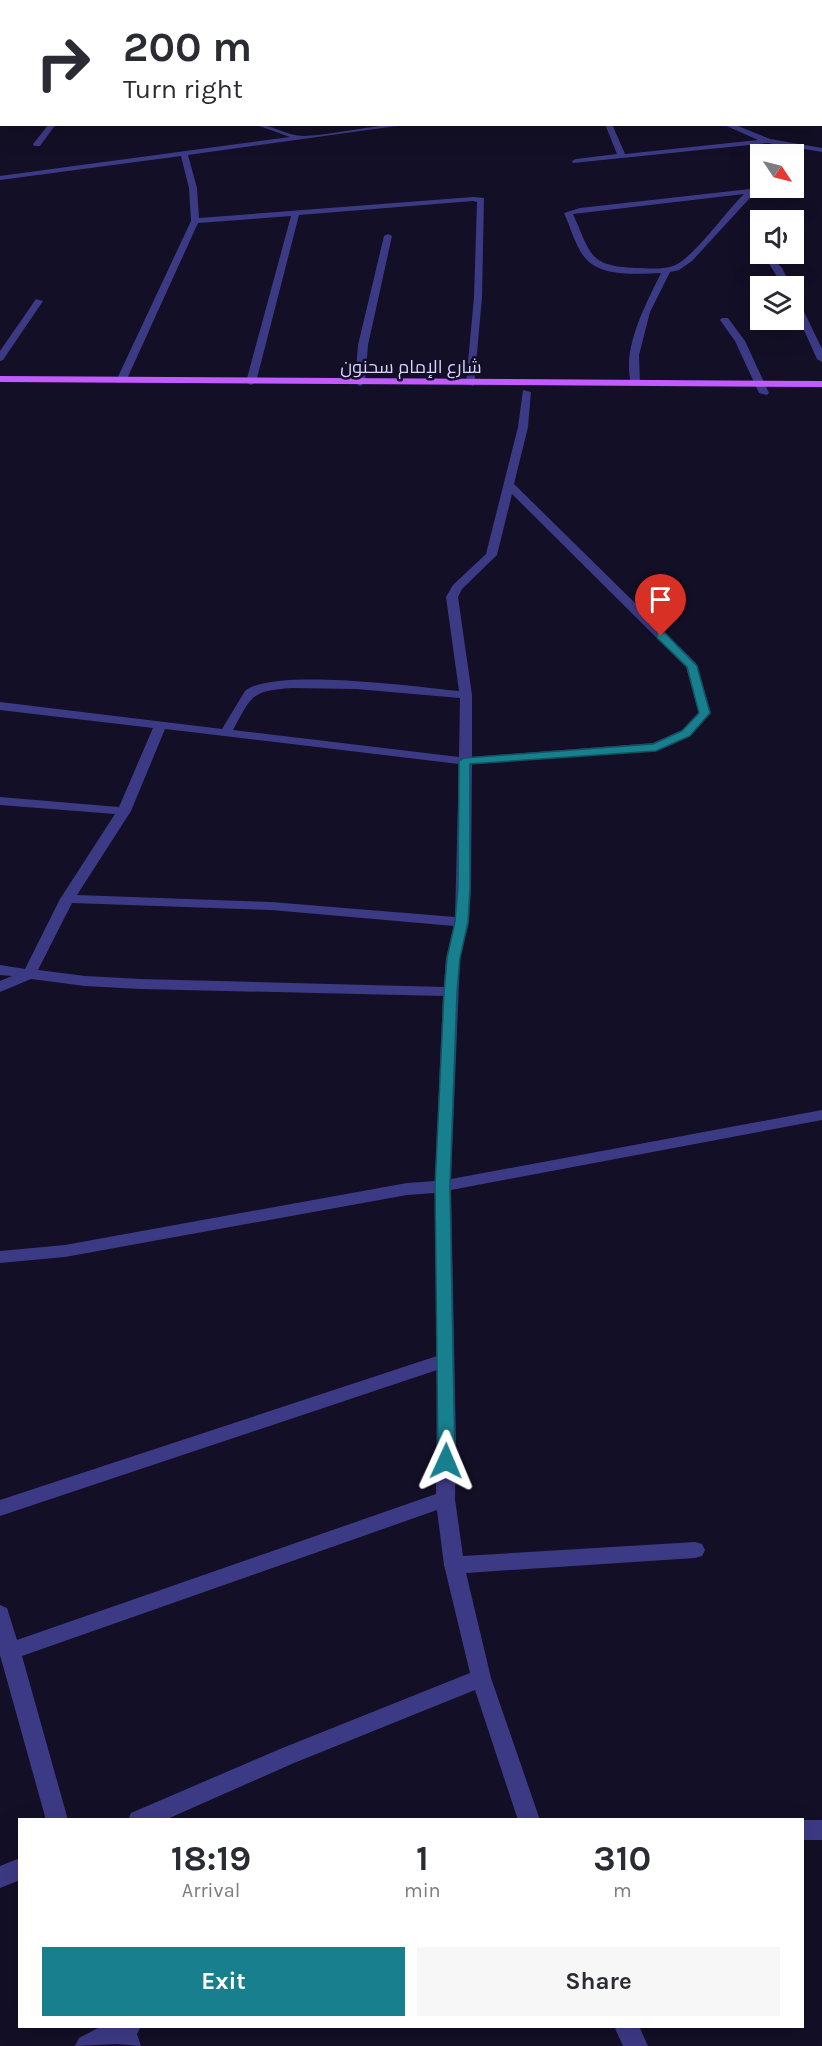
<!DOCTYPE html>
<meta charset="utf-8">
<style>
:root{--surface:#fff;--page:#f7f7f7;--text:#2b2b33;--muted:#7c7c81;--accent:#187f8f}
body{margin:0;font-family:Karla,Cairo,sans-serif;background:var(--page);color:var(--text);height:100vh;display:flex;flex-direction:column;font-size:22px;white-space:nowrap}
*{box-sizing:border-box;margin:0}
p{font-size:20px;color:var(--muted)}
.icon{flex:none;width:33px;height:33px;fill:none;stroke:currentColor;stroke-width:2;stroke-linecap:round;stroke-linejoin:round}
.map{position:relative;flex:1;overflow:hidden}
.drawer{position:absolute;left:18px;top:1818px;width:786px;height:210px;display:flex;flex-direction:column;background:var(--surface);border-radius:0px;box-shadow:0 6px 24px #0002}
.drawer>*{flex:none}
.hud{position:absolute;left:0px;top:0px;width:822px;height:126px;box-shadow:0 6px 24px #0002;background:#fff;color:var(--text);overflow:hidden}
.needle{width:39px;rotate:125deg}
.buttons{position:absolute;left:750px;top:144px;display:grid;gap:12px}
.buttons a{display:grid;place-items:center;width:54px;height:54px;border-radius:0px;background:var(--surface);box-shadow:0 6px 24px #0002;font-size:30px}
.pin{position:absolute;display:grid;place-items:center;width:51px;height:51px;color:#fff;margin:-62px -26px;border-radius:50% 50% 50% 0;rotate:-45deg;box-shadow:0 0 6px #0007}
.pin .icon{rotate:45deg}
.me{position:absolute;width:66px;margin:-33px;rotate:1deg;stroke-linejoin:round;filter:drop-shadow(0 0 4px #0008)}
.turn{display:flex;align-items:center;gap:21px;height:126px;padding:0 24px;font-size:27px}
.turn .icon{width:78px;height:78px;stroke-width:2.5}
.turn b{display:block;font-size:42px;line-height:51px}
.eta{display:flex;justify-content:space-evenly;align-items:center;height:102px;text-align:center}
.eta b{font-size:36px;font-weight:700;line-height:42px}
.action{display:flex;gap:12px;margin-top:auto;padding:12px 24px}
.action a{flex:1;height:69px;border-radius:0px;background:var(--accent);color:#fff;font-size:24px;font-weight:700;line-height:69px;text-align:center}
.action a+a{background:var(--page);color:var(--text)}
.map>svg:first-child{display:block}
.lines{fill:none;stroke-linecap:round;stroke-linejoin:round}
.minor{fill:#3d3a85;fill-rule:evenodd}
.major{fill:#c25bff;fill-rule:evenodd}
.route{fill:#187f8f;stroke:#10535d;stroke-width:1.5}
.labels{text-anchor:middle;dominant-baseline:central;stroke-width:5;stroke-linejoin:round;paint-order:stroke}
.far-street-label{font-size:18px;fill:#d9d4ff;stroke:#130f26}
</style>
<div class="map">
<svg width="822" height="2046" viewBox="0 0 822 2046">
<rect width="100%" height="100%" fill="#130f26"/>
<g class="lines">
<path class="minor" d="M80,0H87L79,2Z
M148,0H155L147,2Z
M427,0L439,2H428Z
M560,0H567L559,2Z
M707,0H713L706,2Z
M797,0H803L796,2Z
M0,44H2V48H0Z
M820,76H822V81H820Z
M820,104H822V108H820Z
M49,124H56L40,146H34L33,144Z
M254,124C271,124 287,136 304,136C340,134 375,124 411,124L188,155L197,188L199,218L473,197L484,198L482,297L474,386L466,384L474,297L477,202L473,201L299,215L256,382L251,385L246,382L291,216L198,223L126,381L118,383L116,381L191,221L189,188L181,156L0,180V176L290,137Z
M605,124H612L625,154L758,140L722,124H733L770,139L822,148V152L768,143L573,163L572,161L576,159L617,154Z
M757,181H760V187L692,261L679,270L670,272L650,312L639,355L640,384L632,386C620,351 646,304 661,273C640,274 603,277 587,260C576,249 571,228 564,213L580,208L750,189ZM744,194C726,211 693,259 673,266C661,270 647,268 636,268C588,266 591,254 573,214Z
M388,234L392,236L368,345L365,383L360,386L355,383L358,345L384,236Z
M763,254H769L782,268L791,286H783Z
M794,296L798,299L822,349V362L817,359L794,308Z
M36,299L43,301L3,360L0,361V351Z
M722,318H728L745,341L769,393L767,395L759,393L735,341L720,320Z
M523,390L531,392L528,427L514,484L696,663L711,713L690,736L655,751L472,764L471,887L469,922L460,958L451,1179L822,1110V1120L451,1190L456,1442L455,1499L463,1556L695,1542L702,1544L705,1550L702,1556L695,1558L466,1573L491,1678L540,1820H518L475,1690L294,1763L165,1820H128L131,1813L280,1749L470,1673L444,1565L437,1510L22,1656L68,1820H46L0,1655V1605L7,1608L17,1640L436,1494L437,1370L0,1516V1500L437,1356L435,1193L407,1195L65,1257L0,1263V1251L65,1245L407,1183L435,1181L443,996L141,989L85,986L31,979L0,992V981L12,976L0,975V965L25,969L60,899L115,814L0,805V797L119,807L153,728L0,710V702L222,729L245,691C274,667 418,687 459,691L446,597L453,585L486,554L518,427ZM512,494L686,667L699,712L682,730L653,743L472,757V695L458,597L462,589L497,555ZM292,688L356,689L460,698L459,757L233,730C252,695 251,691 292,688ZM165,729L459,764L455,917L271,902L77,895L131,811ZM72,903L271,910L454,926L446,958L444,987L141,979L85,976L38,970Z
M802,1820H822V1840H802Z
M20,1858V1880L0,1888V1866Z
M102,2026H141L137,2034L141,2046L117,2044L75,2046L79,2038Z
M614,2026H639L648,2046H623Z"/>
<path class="major" d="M0,376L822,381V387L0,382Z"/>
</g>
<path class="route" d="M657,633H665L697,666L710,713L690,736L656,751L470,764V887L468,922L460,958L457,992L450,1186L455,1461L452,1466L446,1468L440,1466L438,1461L435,1186L444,992L447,958L455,922L458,887L459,761L464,758L653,744L682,731L699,713L687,667L657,638Z"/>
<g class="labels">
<g class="far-street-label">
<text x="411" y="367">شارع الإمام سحنون</text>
</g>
</g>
</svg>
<div class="buttons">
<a><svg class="needle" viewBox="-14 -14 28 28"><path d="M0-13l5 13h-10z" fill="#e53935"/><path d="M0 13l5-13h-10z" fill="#7c7c81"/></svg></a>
<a><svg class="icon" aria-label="sound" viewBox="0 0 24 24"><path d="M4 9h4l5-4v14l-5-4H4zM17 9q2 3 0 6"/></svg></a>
<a><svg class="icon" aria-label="layers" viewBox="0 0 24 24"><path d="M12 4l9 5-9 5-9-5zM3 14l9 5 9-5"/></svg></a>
</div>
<div class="pin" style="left:661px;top:636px;background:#d93025"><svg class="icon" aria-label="arrive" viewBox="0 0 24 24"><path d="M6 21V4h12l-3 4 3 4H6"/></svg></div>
<svg class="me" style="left:446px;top:1461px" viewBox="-20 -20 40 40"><path d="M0-17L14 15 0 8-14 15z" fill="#187f8f" stroke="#fff" stroke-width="4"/></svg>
<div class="hud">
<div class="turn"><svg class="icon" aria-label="right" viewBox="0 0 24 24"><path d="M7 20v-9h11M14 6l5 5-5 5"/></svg><div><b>200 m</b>Turn right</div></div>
</div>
<section class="drawer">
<div class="eta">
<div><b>18:19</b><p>Arrival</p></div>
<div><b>1</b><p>min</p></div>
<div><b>310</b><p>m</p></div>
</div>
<div class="action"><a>Exit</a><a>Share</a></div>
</section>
</div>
